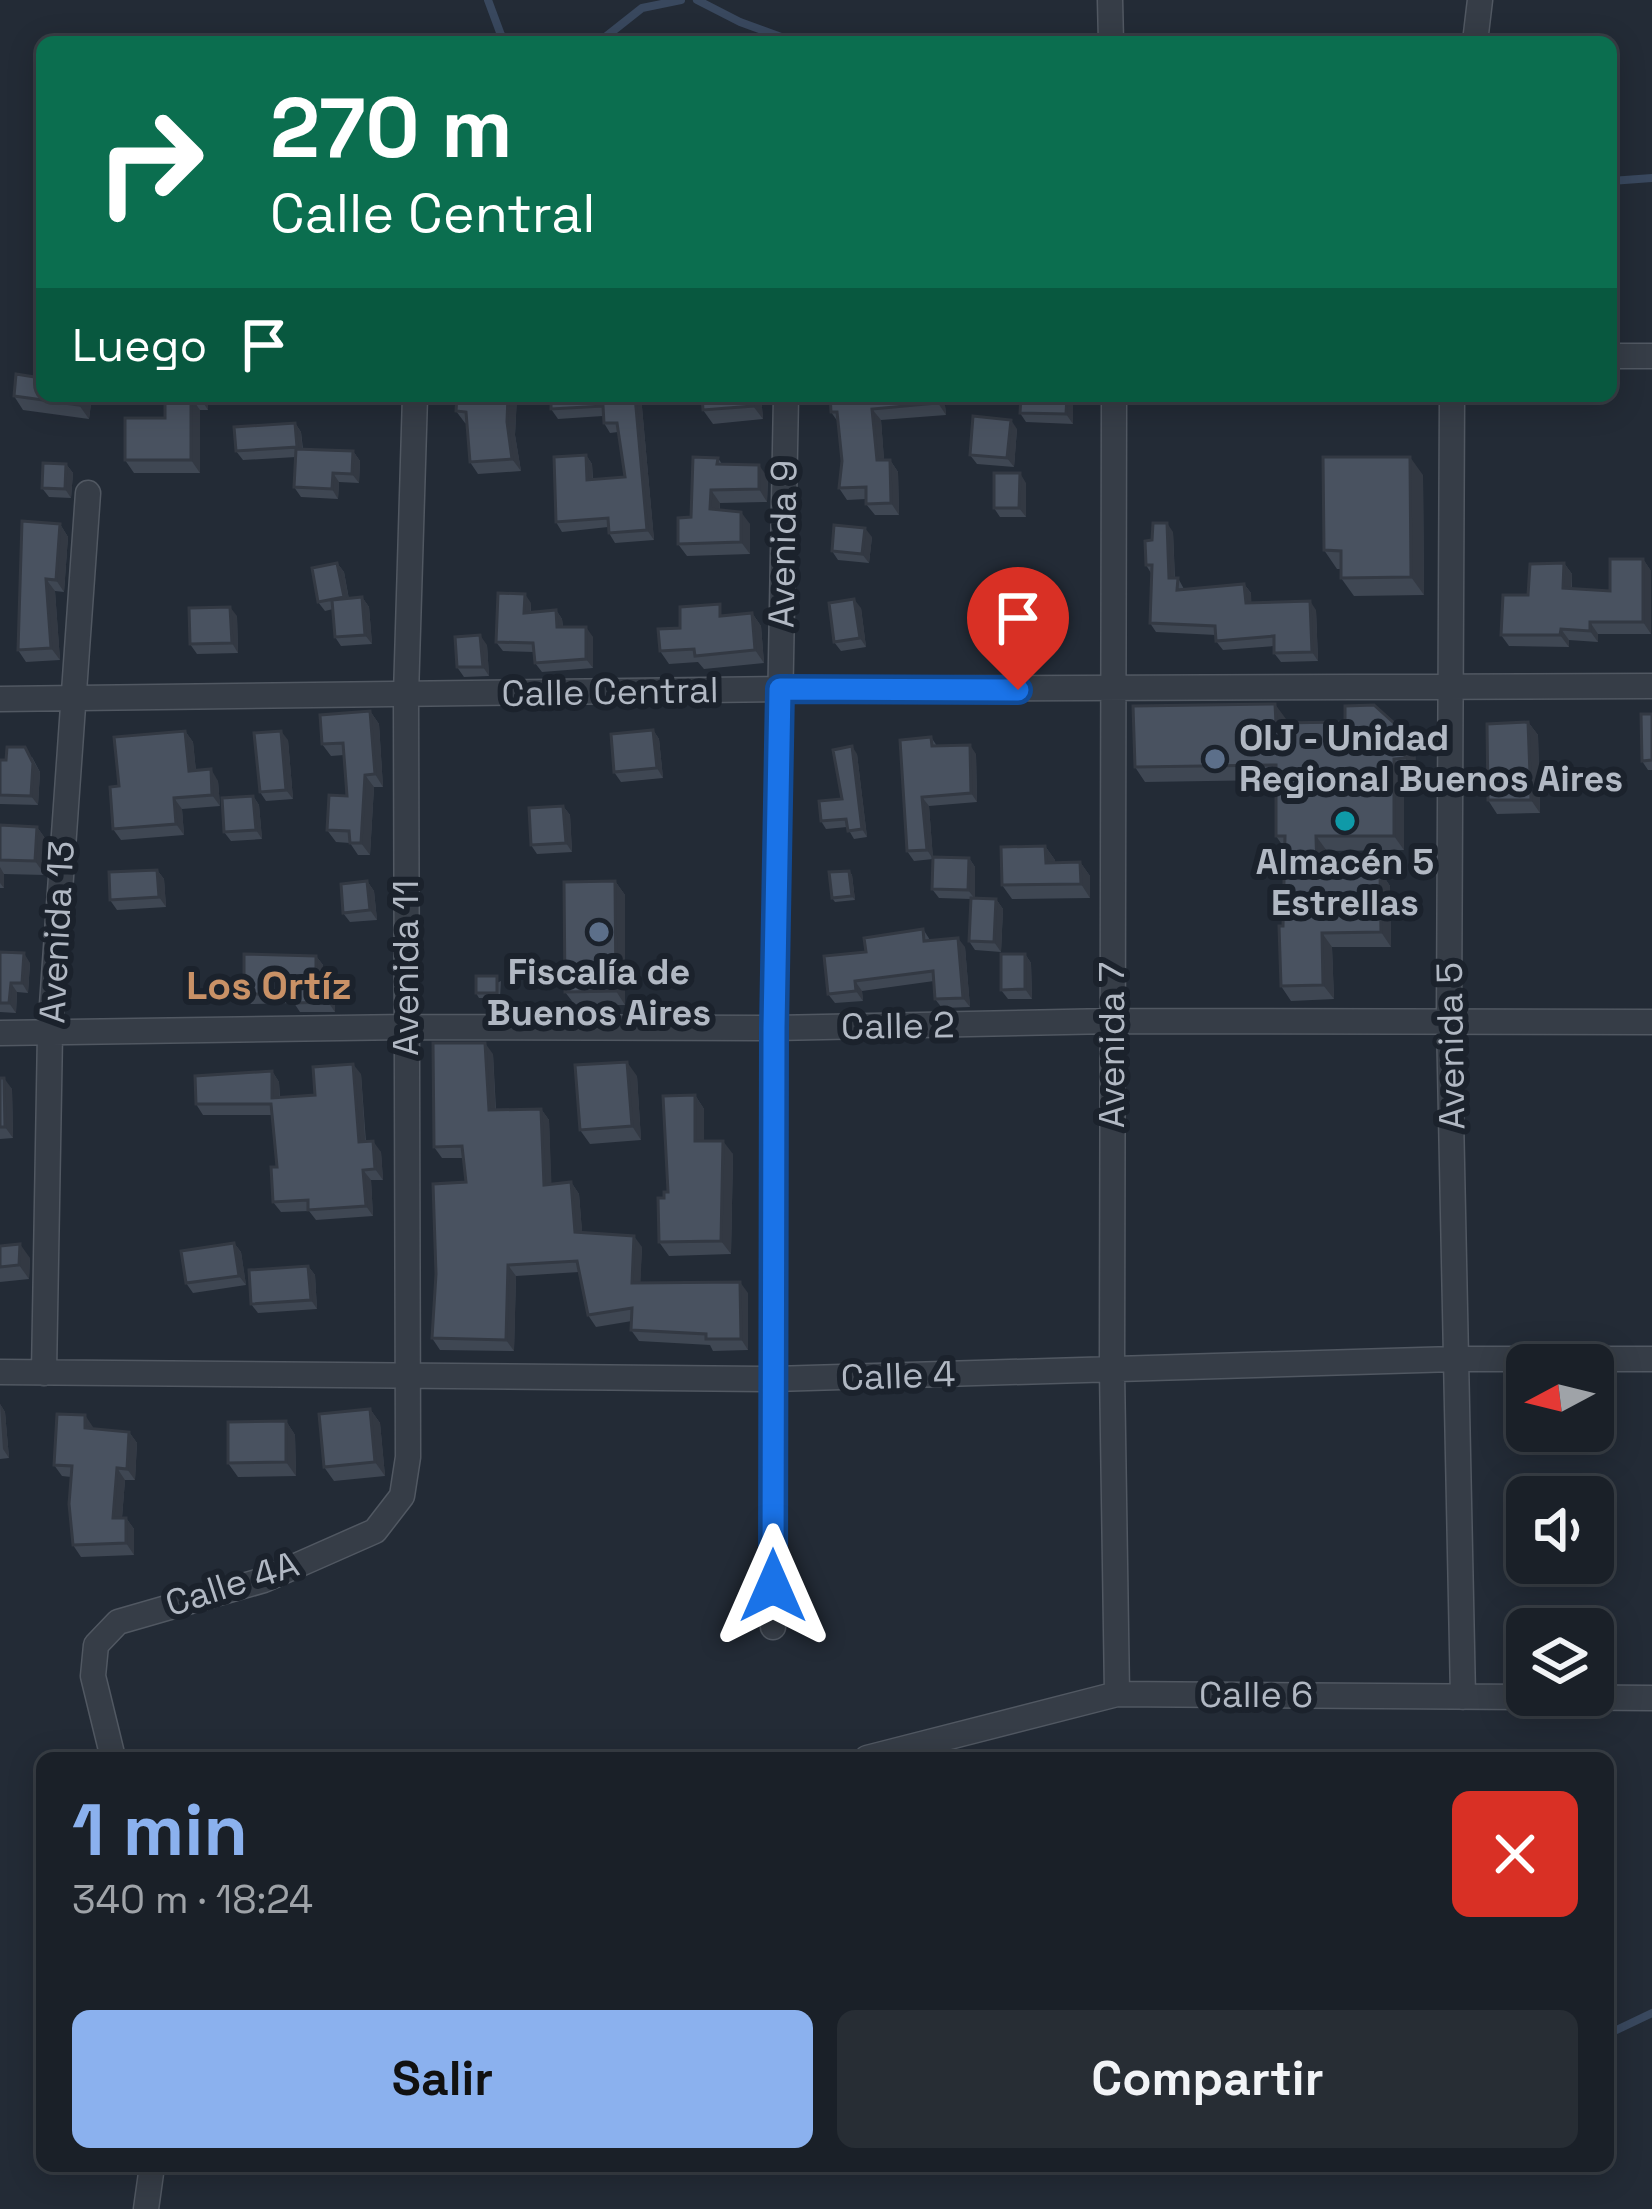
<!DOCTYPE html>
<html lang="es">
<meta charset="utf-8">
<style>
:root{--surface:#1a2028;--page:#272d34;--text:#f1f3f6;--muted:#9fa3a8;--line:#383e45;--accent:#8bb1ee}
body{margin:0;font-family:"Space Grotesk",sans-serif;background:var(--page);color:var(--text);height:100vh;display:flex;flex-direction:column;font-size:45px;white-space:nowrap}
*{box-sizing:border-box;margin:0}
p{font-size:39px;color:var(--muted)}
.icon{flex:none;width:66px;height:66px;fill:none;stroke:currentColor;stroke-width:2;stroke-linecap:round;stroke-linejoin:round}
.map{position:relative;flex:1;overflow:hidden}
.details{position:absolute;left:36px;top:1752px;width:1578px;height:420px;display:flex;flex-direction:column;background:var(--surface);border-radius:18px;box-shadow:0 6px 30px #0003,0 0 0 3px var(--line)}
.details>*{flex:none}
.guide{position:absolute;left:36px;top:36px;width:1581px;height:366px;border-radius:18px;box-shadow:0 6px 30px #0003,0 0 0 3px var(--line);background:#0b6e4f;color:#fff;overflow:hidden}
.needle{width:78px;rotate:263deg}
.buttons{position:absolute;left:1506px;top:1344px;display:grid;gap:24px}
.buttons a{display:grid;place-items:center;width:108px;height:108px;border-radius:18px;background:var(--surface);box-shadow:0 6px 30px #0003,0 0 0 3px var(--line);font-size:60px}
.pin{position:absolute;display:grid;place-items:center;width:102px;height:102px;color:#fff;margin:-123px -51px;border-radius:50% 50% 50% 0;rotate:-45deg;box-shadow:0 0 12px #0007}
.pin .icon{rotate:45deg}
.me{position:absolute;width:132px;margin:-66px;rotate:0deg;stroke-linejoin:round;filter:drop-shadow(0 0 9px #0008)}
.turn{display:flex;align-items:center;gap:42px;height:252px;padding:0 36px;font-size:54px}
.turn .icon{width:156px;height:156px;stroke-width:2.5}
.turn b{display:block;font-size:84px;line-height:102px}
.then{display:flex;align-items:center;height:114px;padding:0 36px;background:#0003;gap:24px;font-size:45px}
.round{display:grid;place-items:center;flex:none;width:126px;height:126px;border-radius:18px;background:var(--page)}
.summary{display:flex;align-items:center;justify-content:space-between;height:204px;padding:0 36px}
h1{font-size:72px;font-weight:700;line-height:90px;color:var(--accent)}
.cta{display:flex;gap:24px;margin-top:auto;padding:24px 36px}
.cta a{flex:1;height:138px;border-radius:18px;background:var(--accent);color:#111;font-size:48px;font-weight:700;line-height:138px;text-align:center}
.cta a+a{background:var(--page);color:var(--text)}
.map>svg:first-child{display:block}
.lines{fill:none;stroke-linecap:round;stroke-linejoin:round}
.stream{stroke:#39485e;stroke-width:8}
.street-casing{stroke:#515862;stroke-width:27}
.street{stroke:#363d47;stroke-width:24}
.wall{fill:#3f4753}
.shaded-wall{fill:#333943}
.building{fill:#495260;stroke:#333943;stroke-width:3}
.route-casing{stroke:#114b97;stroke-width:30}
.route{stroke:#1a73e8;stroke-width:21}
.service-dot{fill:#5c6f8a;stroke:#1b222c;stroke-width:4.5}
.culture-dot{fill:#0f9aa8;stroke:#1b222c;stroke-width:4.5}
.labels{text-anchor:middle;dominant-baseline:central;stroke-width:12;stroke-linejoin:round;paint-order:stroke}
.street-label{font-size:36px;fill:#b1b8c3;stroke:#1b222c}
.poi-label{font-size:36px;font-weight:bold;fill:#b1b8c3;stroke:#1b222c}
.neighbourhood-label{font-size:39px;font-weight:bold;fill:#c99166;stroke:#1b222c}
</style>
<div class="map">
<svg width="1652" height="2209" viewBox="0 0 1652 2209">
<rect width="100%" height="100%" fill="#232b36"/>
<g class="lines">
<path class="stream" d="M488,0L501,35L511,42
M697,0L740,22L795,42
M599,42L642,8L681,0
M1611,181L1652,178
M1608,2034L1652,2013"/>
<g class="street-casing">
<path id="street" d="M1110,0L1111,42
M1475,42L1480,0
M1611,356H1652
M1114,396L1112,1370L1117,1694
M1452,396L1449,1019L1463,1697
M0,699L780,689L1652,686
M0,1033L407,1027L774,1028L1112,1021L1652,1022
M0,1372L774,1379L1455,1359H1652
M44,1373L50,1033L88,493
M773,1627L774,1028L786,396
M113,1758L93,1676L96,1645L118,1622L264,1580L375,1531L402,1496L408,1457L406,695L415,396
M867,1758L1117,1694L1652,1698
M146,2209L152,2166"/>
</g>
<use href="#street" class="street"/>
</g>
<path class="wall" d="M41,378L42,396H92L89,419L23,410L14,396Z
M165,396H208V410H200V473H134L125,460L165,418Z
M457,396H517L515,435L521,471L478,474L470,462L467,424L465,423L456,411Z
M641,396L654,540L615,543L609,533L608,527L562,532L556,522L586,455L592,464L593,479L625,477L618,432L610,433L604,423L603,416L558,419L551,409Z
M702,396H761L763,419L713,424L703,410Z
M830,396H944L946,415L881,420L884,460H890L898,472L899,515H875L866,504V499L847,500L839,488L842,461L838,422L831,412Z
M1073,396V424L1026,422L1020,413Z
M295,423L301,432L303,449L353,451L360,461L359,483L339,482L338,499L301,497L294,487L296,457L243,460L236,451Z
M1017,429L1014,467L977,464L970,455Z
M718,458L722,464L768,478L767,502L720,503V510L750,524V554L687,556L678,544Z
M66,464L73,473L71,498L49,497L42,488Z
M1423,475L1424,595L1354,596L1341,578V569H1337L1324,550Z
M1026,483V517H1000L994,508Z
M60,524L68,537L64,592L55,591L60,660L26,662L18,650Z
M1173,532L1175,578H1178L1184,589L1244,584L1251,593V603L1316,610L1318,661L1281,662L1274,653V646L1223,650L1216,641V635L1156,632L1150,623L1151,573L1146,565L1152,540Z
M872,537L869,563L838,560L832,551Z
M1643,559L1651,571V634H1598V642L1569,640V647L1509,646L1501,635L1528,595L1564,563L1572,574V588L1610,591Z
M337,563L344,572L349,599L362,597L369,607L372,644L341,646L335,637L333,609L325,611L318,602Z
M531,603V612L556,610L562,619L563,627L593,637V668L542,672L535,663L534,652L503,651L496,642Z
M861,608L866,647L841,651L834,642Z
M1012,610L1019,619L1022,656L995,659L989,649Z
M752,613L761,626L764,663L704,669L698,662L669,664L660,651L680,628L728,615Z
M237,616L238,653L197,654L190,644Z
M487,645L489,676L464,677L457,667Z
M370,711L379,724L383,787H374L370,855H358L350,843L336,842L327,830L347,796L344,755L331,756L322,744Z
M1652,714V770H1648L1642,761Z
M1286,719V723L1415,748L1416,773L1404,774V850L1327,851V871H1380L1390,886L1391,947H1332L1334,999L1291,1001L1281,986L1285,849L1276,836V780L1145,782L1135,767Z
M1528,722L1538,735L1540,813L1497,814L1488,800Z
M653,730L659,739L663,778L621,782L614,772Z
M185,731L193,742L196,771L218,781L220,806L182,809L184,835L121,840L113,829Z
M931,737L937,746L976,754L977,802L929,806L933,859L914,861L907,851Z
M288,740L293,799L266,801L260,792Z
M857,754L867,837L854,839L847,827L826,829L821,821L842,799Z
M32,757L40,772L38,805L0,804V760Z
M253,796L259,805L262,839L231,841L224,832Z
M563,806L570,815L572,852L537,854L531,845Z
M0,825L37,827L47,841L45,875L4,874V888H0Z
M1045,846L1055,860V863L1080,862L1090,876V898L1012,899L1002,885Z
M969,858L975,867V898L996,899L1003,909L1001,952L975,950L969,941L971,899L939,898L932,889Z
M157,870L164,879L166,907L117,910L110,900Z
M849,871L852,875L855,900L835,902L832,898Z
M367,881L374,891L377,920L350,922L343,913Z
M615,881L625,895V1005H575L565,992Z
M923,929L930,940L965,947L970,1007L942,1008L935,999L934,981L862,991L863,1001L835,1003L828,994L866,952Z
M0,952L30,963L28,993L17,992L16,1013L0,1012Z
M1025,954L1031,963L1032,999H1008L1001,990Z
M316,956L323,965V972L335,981V1012H300L294,1003L251,1004L244,994Z
M501,981L500,998H479L476,993Z
M493,1054L496,1110L541,1109L549,1120L551,1184L571,1182L579,1194L582,1232L642,1247L640,1283L748,1293V1350L713,1351L710,1345L639,1341L631,1330L632,1321L596,1327L588,1315L579,1272L516,1276L514,1351L440,1350L432,1338L466,1182L463,1158H442L434,1147Z
M272,1071L279,1082L280,1098L315,1095L361,1074L366,1142L381,1152L383,1180H371L373,1216L316,1220L309,1211L281,1212L273,1202L277,1167L272,1115H203L196,1104Z
M637,1076L641,1140L590,1144L580,1130Z
M0,1078L12,1089L13,1138L0,1139Z
M695,1095L704,1109V1141L733,1154L731,1254L669,1256L659,1242L664,1198L668,1192Z
M234,1243L241,1252L246,1285L193,1293L186,1283Z
M0,1246L30,1258L29,1279L0,1282Z
M308,1266L315,1275L317,1309L258,1313L251,1304Z
M0,1404L5,1412L9,1458L0,1459Z
M370,1409L380,1423L385,1476L334,1481L324,1467Z
M286,1421L295,1435L296,1476L238,1477L228,1463Z
M93,1427V1429L129,1432L137,1443L135,1480H125L122,1518H126L134,1529V1555L81,1557L73,1545L71,1477L62,1476L54,1465Z"/>
<path class="shaded-wall" d="M81,396H92L89,419L79,405Z
M199,396H208V410Z
M508,396H517L515,435L521,471L512,459L507,422Z
M635,396H641L654,540L647,530Z
M753,396H761L763,419L753,406Z
M937,396H944L946,415L938,403Z
M1067,396H1073V424L1066,414Z
M191,397L200,410V473L191,460Z
M872,409L881,420L885,472L877,460Z
M1011,420L1017,429L1014,467L1007,458Z
M295,423L301,432L303,456L297,447Z
M353,451L360,461L359,483L352,474Z
M586,455L592,464L593,489L587,480Z
M1410,457L1423,475L1424,595L1411,577Z
M890,460L898,472L899,515L891,503Z
M66,464L73,473L71,498L65,489Z
M759,465L768,478L767,502L759,489Z
M333,473L339,482L338,499L332,489Z
M1020,473L1026,483V517L1019,508Z
M711,490L720,503L719,521L710,509Z
M741,512L750,524V554L741,542Z
M1167,523L1173,532L1175,587L1169,578Z
M60,524L68,537L64,592L56,580Z
M865,528L872,537L869,563L862,554Z
M1643,559L1651,571V634L1643,622Z
M337,563L344,572L350,606L344,597Z
M1564,563L1572,574L1571,599L1563,588Z
M46,579L55,591L60,660L51,648Z
M1244,584L1251,593L1252,612L1246,603Z
M525,594L531,603L530,622L524,613Z
M362,597L369,607L372,644L365,635Z
M854,599L861,608L866,647L860,638Z
M1310,601L1316,610L1318,661L1312,652Z
M230,607L237,616L238,653L232,643Z
M556,610L562,619L564,637L557,627Z
M1012,610L1019,619L1022,656L1015,647Z
M752,613L761,626L764,663L755,650Z
M1590,622L1598,634V642L1590,631Z
M586,627L593,637V668L586,659Z
M1561,629L1569,640V647L1560,635Z
M480,635L487,645L489,676L483,667Z
M1275,704L1286,719V738L1276,723Z
M370,711L379,724L383,787L375,774Z
M1528,722L1538,735L1540,813L1531,800Z
M653,730L659,739L663,778L657,768Z
M185,731L193,742L197,782L189,771Z
M281,731L288,740L293,799L286,790Z
M1405,733L1415,748L1416,773L1405,758Z
M970,745L976,754L977,802L971,793Z
M852,746L857,754L867,837L862,829Z
M25,747L40,772L38,805L31,796Z
M1394,759L1404,774V850L1394,836Z
M211,769L218,781L220,806L212,795Z
M365,775L374,787L370,855L361,843Z
M253,796L259,805L262,839L256,830Z
M922,797L929,806L933,859L927,850Z
M174,798L182,809L184,835L176,824Z
M563,806L570,815L572,852L566,843Z
M37,827L47,841L45,875L35,861Z
M1316,836L1327,851V886L1317,871Z
M1045,846L1055,860V877L1046,863Z
M969,858L975,867V899L968,890Z
M1080,862L1090,876V898L1081,884Z
M0,867L4,874V888L0,883Z
M157,870L164,879L166,907L159,897Z
M849,871L852,875L855,900L852,896Z
M1380,871L1390,886L1391,947L1381,932Z
M367,881L374,891L377,920L370,910Z
M615,881L625,895V1005L616,991Z
M996,899L1003,909L1001,952L994,942Z
M1322,933L1332,947L1334,999L1323,985Z
M958,938L965,947L970,1007L963,998Z
M24,953L30,963L28,993L22,983Z
M1025,954L1031,963L1032,999L1025,989Z
M316,956L323,965V981L316,972Z
M328,972L335,981V1012L328,1002Z
M855,981L862,991L863,1001L856,991Z
M11,983L17,992L16,1013L9,1003Z
M485,1043L493,1054L496,1122L489,1110Z
M627,1062L637,1076L641,1140L632,1126Z
M353,1064L361,1074L366,1153L359,1142Z
M272,1071L279,1082L280,1109L272,1098Z
M4,1078L12,1089L13,1138L5,1127Z
M695,1095L704,1109V1155L695,1141Z
M541,1109L549,1120L552,1196L544,1185Z
M373,1141L381,1152L383,1180L375,1169Z
M723,1141L733,1154L731,1254L721,1241Z
M363,1170L371,1180L373,1216L366,1206Z
M571,1182L579,1194L583,1243L575,1232Z
M634,1236L642,1247L640,1295L632,1283Z
M234,1243L241,1252L246,1285L239,1276Z
M20,1244L30,1258L29,1279L19,1265Z
M508,1265L516,1276L514,1351L506,1340Z
M308,1266L315,1275L317,1309L311,1300Z
M740,1282L748,1293V1350L741,1339Z
M0,1404L5,1412L9,1458L3,1449Z
M370,1409L380,1423L385,1476L375,1462Z
M85,1415L93,1427V1440L85,1428Z
M286,1421L295,1435L296,1476L286,1462Z
M129,1432L137,1443L135,1480L127,1469Z
M117,1468L125,1480L121,1530L113,1518Z
M126,1518L134,1529V1555L126,1543Z"/>
<path class="building" d="M42,373V396H81L79,405L14,396L16,374L41,378Z
M165,396H199L191,397V460H125V418H165Z
M457,396H508L507,422L512,459L470,462L466,412L456,411Z
M551,396H635L647,530L609,533L608,518L556,522L554,457L586,455L587,480L625,477L617,423H604L603,406L551,409Z
M702,396H753V406L703,410Z
M830,396H937L938,403L872,409L877,460H890L891,503L866,504V487L839,488L842,461L837,412H831Z
M1021,396H1067L1066,414L1020,413Z
M973,416L1011,420L1007,458L970,455Z
M295,423L297,447L236,451L234,427Z
M296,449L353,451L352,474L333,473L332,489L294,487Z
M693,457L718,458L717,464L759,465V489L711,490L710,509L741,512V542L678,544V518L691,517Z
M1323,457H1410L1411,577L1341,578V551L1324,550Z
M43,463L66,464L65,489L42,488Z
M994,473H1020L1019,508H994Z
M22,521L60,524L56,580L46,579L51,648L18,650Z
M1153,523H1167L1169,578H1178L1177,590L1244,584L1246,603L1310,601L1312,652L1274,653V636L1216,641L1215,626L1150,623L1152,565H1146L1145,541L1152,540Z
M834,525L865,528L862,554L832,551Z
M1610,559H1643V622H1590V631L1561,629L1560,635H1501L1503,595H1528L1530,564L1564,563L1563,588L1610,591Z
M337,563L344,597L318,602L312,568Z
M498,593L525,594L524,613L556,610L557,627H586V659L535,663L533,643L496,642Z
M362,597L365,635L335,637L332,600Z
M854,599L860,638L834,642L829,603Z
M720,604V616L752,613L755,650L695,656L694,649L660,651L658,629L680,628V607Z
M230,607L232,643L190,644L189,608Z
M1012,610L1015,647L989,649L985,612Z
M480,635L483,667H457L455,637Z
M1275,704L1276,723L1345,722V706L1374,705L1405,733V758L1394,759V836H1316L1317,871H1380L1381,932L1322,933L1323,985L1281,986L1279,926H1283L1285,836H1276V765L1135,767L1133,706Z
M370,711L375,774L365,775L361,843H350L349,831L327,830L329,795L347,796L343,743L322,744L320,715Z
M1641,714H1652V760L1642,761Z
M1528,722L1531,800H1488L1487,724Z
M653,730L657,768L614,772L611,734Z
M185,731L189,771L211,769L212,795L174,798L176,824L113,829L110,787L119,786L114,737Z
M281,731L286,790L260,792L254,733Z
M931,737L932,746L970,745L971,793L922,797L927,850L907,851L900,740Z
M852,746L862,829L848,831L846,819L821,821L819,801L842,799L833,750Z
M7,747H25L33,763L31,796L0,795V760H6Z
M253,796L256,830L224,832L222,798Z
M563,806L566,843L531,845L529,808Z
M0,825L37,827L35,861L0,860Z
M1045,846L1046,863L1080,862L1081,884L1002,885L1001,847Z
M933,857L969,858L968,890L932,889Z
M157,870L159,897L110,900L109,872Z
M849,871L852,896L832,898L829,872Z
M367,881L370,910L343,913L341,884Z
M615,881L616,991L565,992L564,882Z
M971,898L996,899L994,942L969,941Z
M923,929L924,941L958,938L963,998L935,999L933,971L855,981L856,991L828,994L824,956L866,952L864,938Z
M0,952L24,953L22,983H11L9,1003H0Z
M244,954L316,956V972H328V1002L294,1003L293,994H244Z
M1001,954H1025V989L1001,990Z
M476,976H497V993H476Z
M433,1043H485L489,1110L541,1109L544,1185L571,1182L575,1232L634,1236L632,1283L740,1282L741,1339H706V1334L631,1330L632,1308L588,1315L577,1261L508,1265L506,1340L432,1338L436,1274L433,1184L466,1182L462,1146L434,1147Z
M627,1062L632,1126L580,1130L575,1065Z
M353,1064L359,1142L373,1141L375,1169L363,1170L366,1206L308,1210V1200L273,1202L271,1167H277L271,1104H196L195,1076L272,1071V1098L315,1095L313,1067Z
M0,1078H4L5,1127H0Z
M695,1095V1141H723L721,1241L659,1242L658,1198H664V1192H668L663,1096Z
M234,1243L239,1276L186,1283L181,1251Z
M20,1244L19,1265L0,1267V1246Z
M308,1266L311,1300L251,1304L249,1270Z
M370,1409L375,1462L324,1467L319,1414Z
M57,1414L85,1415V1428L129,1432L127,1469L117,1468L113,1518H126V1543L73,1545L69,1504L72,1466L54,1465Z
M286,1421V1462L228,1463V1422Z"/>
<g class="lines">
<g class="route-casing">
<path id="route" d="M773,1586L774,1028L780,689L1018,690"/>
</g>
<use href="#route" class="route"/>
</g>
<g class="service-dot">
<circle cx="1215" cy="759" r="12"/>
<circle cx="599" cy="932" r="12"/>
</g>
<circle class="culture-dot" cx="1345" cy="821" r="12"/>
<g class="labels">
<g class="street-label">
<text transform="translate(783 544) rotate(-89)">Avenida 9</text>
<text transform="translate(610 692) rotate(-1)">Calle Central</text>
<text transform="translate(57 932) rotate(-87)">Avenida 13</text>
<text transform="translate(406 968) rotate(-90)">Avenida 11</text>
<text transform="translate(898 1026) rotate(-1)">Calle 2</text>
<text transform="translate(1112 1045) rotate(-90)">Avenida 7</text>
<text transform="translate(1451 1046) rotate(-91)">Avenida 5</text>
<text transform="translate(898 1376) rotate(-2)">Calle 4</text>
<text transform="translate(232 1584) rotate(-18)">Calle 4A</text>
<text x="1256" y="1695">Calle 6</text>
</g>
<g class="poi-label">
<text x="1239" y="738" text-anchor="start">OIJ - Unidad<tspan x="1239" dy="41">Regional Buenos Aires</tspan></text>
<text x="1345" y="862">Almacén 5<tspan x="1345" dy="41">Estrellas</tspan></text>
<text x="599" y="972">Fiscalía de<tspan x="599" dy="41">Buenos Aires</tspan></text>
</g>
<g class="neighbourhood-label">
<text x="269" y="985">Los Ortíz</text>
</g>
</g>
</svg>
<div class="buttons">
<a><svg class="needle" viewBox="-14 -14 28 28"><path d="M0-13l5 13h-10z" fill="#e53935"/><path d="M0 13l5-13h-10z" fill="#9fa3a8"/></svg></a>
<a><svg class="icon" aria-label="sound" viewBox="0 0 24 24"><path d="M4 9h4l5-4v14l-5-4H4zM17 9q2 3 0 6"/></svg></a>
<a><svg class="icon" aria-label="layers" viewBox="0 0 24 24"><path d="M12 4l9 5-9 5-9-5zM3 14l9 5 9-5"/></svg></a>
</div>
<div class="pin" style="left:1018px;top:690px;background:#d93025"><svg class="icon" aria-label="arrive" viewBox="0 0 24 24"><path d="M6 21V4h12l-3 4 3 4H6"/></svg></div>
<svg class="me" style="left:773px;top:1586px" viewBox="-20 -20 40 40"><path d="M0-17L14 15 0 8-14 15z" fill="#1a73e8" stroke="#fff" stroke-width="4"/></svg>
<div class="guide">
<div class="turn"><svg class="icon" aria-label="right" viewBox="0 0 24 24"><path d="M7 20v-9h11M14 6l5 5-5 5"/></svg><div><b>270 m</b>Calle Central</div></div>
<div class="then">Luego<svg class="icon" aria-label="arrive" viewBox="0 0 24 24"><path d="M6 21V4h12l-3 4 3 4H6"/></svg></div>
</div>
<section class="details">
<div class="summary"><div><h1>1 min</h1><p>340 m · 18:24</p></div><a class="round" style="background:#d93025;color:#fff"><svg class="icon" aria-label="close" viewBox="0 0 24 24"><path d="M6 6l12 12M18 6L6 18"/></svg></a></div>
<div class="cta"><a>Salir</a><a>Compartir</a></div>
</section>
</div>
